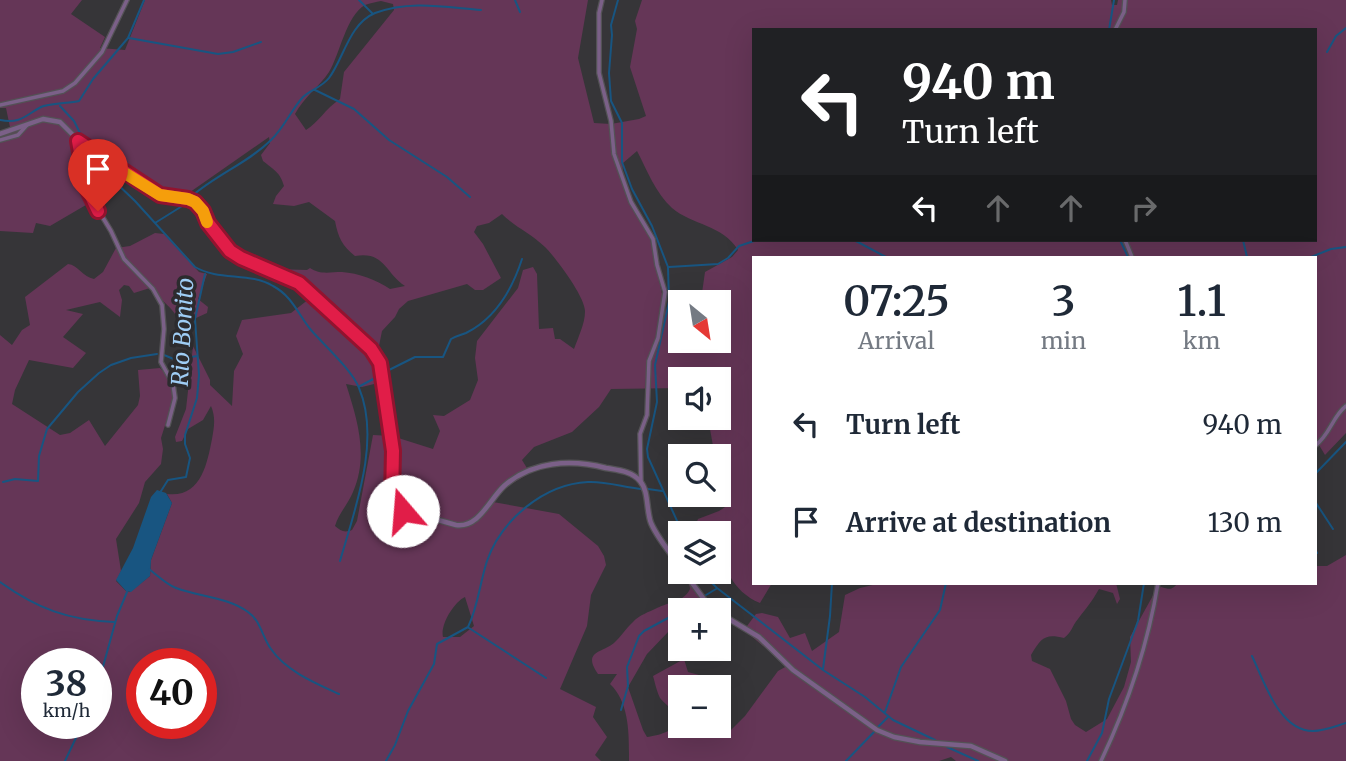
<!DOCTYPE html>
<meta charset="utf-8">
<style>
:root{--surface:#fff;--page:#f6f6f7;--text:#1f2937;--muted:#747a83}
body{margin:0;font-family:Merriweather,serif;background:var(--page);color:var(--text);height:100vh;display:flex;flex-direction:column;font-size:26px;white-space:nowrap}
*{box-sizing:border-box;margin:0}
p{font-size:23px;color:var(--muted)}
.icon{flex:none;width:38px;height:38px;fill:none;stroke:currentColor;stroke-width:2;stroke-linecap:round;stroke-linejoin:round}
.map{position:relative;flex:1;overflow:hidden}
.panel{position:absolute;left:752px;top:256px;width:565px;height:329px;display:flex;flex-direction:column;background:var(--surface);border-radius:0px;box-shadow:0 7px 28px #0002}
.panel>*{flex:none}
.hud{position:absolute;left:752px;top:28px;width:565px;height:214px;border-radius:0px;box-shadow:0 7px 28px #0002;background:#202124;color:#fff;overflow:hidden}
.needle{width:46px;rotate:150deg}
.controls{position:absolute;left:668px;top:290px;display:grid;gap:14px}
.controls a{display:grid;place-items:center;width:63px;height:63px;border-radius:0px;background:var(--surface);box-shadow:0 7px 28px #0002;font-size:35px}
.speed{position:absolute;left:21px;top:648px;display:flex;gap:14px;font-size:35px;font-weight:700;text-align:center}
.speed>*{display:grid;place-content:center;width:91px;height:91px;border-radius:50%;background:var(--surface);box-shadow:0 7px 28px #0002;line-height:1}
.speed small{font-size:18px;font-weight:400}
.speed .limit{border:10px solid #d22;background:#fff;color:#111}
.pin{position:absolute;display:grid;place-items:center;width:60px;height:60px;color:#fff;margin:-72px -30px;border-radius:50% 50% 50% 0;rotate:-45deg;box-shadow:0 0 7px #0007}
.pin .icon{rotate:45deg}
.me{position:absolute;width:77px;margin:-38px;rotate:342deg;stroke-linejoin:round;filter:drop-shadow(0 0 5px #0008)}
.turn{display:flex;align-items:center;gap:24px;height:147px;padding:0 35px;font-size:32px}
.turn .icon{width:91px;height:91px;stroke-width:2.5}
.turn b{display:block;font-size:49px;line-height:60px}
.lanes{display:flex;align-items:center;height:66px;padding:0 35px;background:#0003;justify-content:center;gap:35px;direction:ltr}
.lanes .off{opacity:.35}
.eta{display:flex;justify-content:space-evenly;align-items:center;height:119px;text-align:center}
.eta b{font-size:42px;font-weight:600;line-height:49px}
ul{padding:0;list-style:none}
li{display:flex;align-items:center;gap:21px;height:98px;padding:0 35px}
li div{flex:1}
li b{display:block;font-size:26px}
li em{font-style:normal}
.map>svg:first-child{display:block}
.green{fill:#653657;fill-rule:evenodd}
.water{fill:#185581}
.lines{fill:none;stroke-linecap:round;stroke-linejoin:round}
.stream{stroke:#185581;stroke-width:2}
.minor-casing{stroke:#535255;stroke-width:6}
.tertiary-casing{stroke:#535255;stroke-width:7}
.minor{stroke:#7b6088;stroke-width:3.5}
.tertiary{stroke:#7b6088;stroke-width:4.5}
.route-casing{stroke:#92132f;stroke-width:18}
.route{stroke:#e11d48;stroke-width:12}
.slow{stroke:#f59e0b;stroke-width:12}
.labels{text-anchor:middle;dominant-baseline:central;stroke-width:7;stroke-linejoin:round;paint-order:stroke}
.water-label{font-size:23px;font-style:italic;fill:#9fcdf5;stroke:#2c2b2e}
</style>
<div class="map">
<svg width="1346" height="761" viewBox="0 0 1346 761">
<rect width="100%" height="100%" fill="#363538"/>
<path class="green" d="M0,0H82L71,14L105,37L100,48L125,50L145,0H588L578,58L594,123L611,124L639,119L646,116L630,67L637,29L635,21L642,0H1111L1112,5H1117L1118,0H1346V433L1325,455L1319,445L1316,446V257H754V583H772L760,603C732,592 719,561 719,534H699L696,524L698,519L719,511L730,504L719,475V457H715L708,418H719V380H681V388L611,389L599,407L572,432L534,447L522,460L530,473L506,487L493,502L559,514L598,546L604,556L606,565L591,595L587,626L560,689L596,707L593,717L607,737L595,755L601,761H0V335L12,345L22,330L30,325L25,297L68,264C78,265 83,277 94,279L103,272L116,248L130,246L155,233L164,234L199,272L207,274L198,299L208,307L207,313L196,318L192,314L177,317C170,305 158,298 150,288L134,293L129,286L124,285L119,290L122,300L120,317L100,302L66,310L83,314L63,337L86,353L73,368L29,360L15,390L12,404L60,435L70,433L89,420L105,446L138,405L140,396L138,370L160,368L173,382L176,391L161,438L163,449L161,464L145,482L139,503L116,539L121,571L116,581L126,591L130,592L150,576L151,560L172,503L167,494C201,498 207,464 212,439C214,427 216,418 211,406L203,420L188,429L182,441L176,442L175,437L186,409L193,346L210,380V385L232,406L234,371L243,354L236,336L242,320L291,313L309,299L314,298L308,290L275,269L307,270L310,268C320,275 330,272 342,272C358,273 377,280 390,289L405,286C385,273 385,251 355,256C342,246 338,237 335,221L309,202L294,206L273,204L276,196L284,186C280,172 274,170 263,161L261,155L270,143L269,137L183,197L164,196L92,152H81L86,184L91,202L50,226L36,223L33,233L0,231V136L11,132L6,108H0ZM381,1L393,4L394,10L344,72L340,99C325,109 318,123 306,130L295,114C304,97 319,87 329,72C340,54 346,16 365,5C370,3 376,2 381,1ZM754,30H1316V240H754ZM637,151C647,170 656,194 672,208C692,225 723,225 738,250L732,257L705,272L701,300L694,303H719V341H681V307L666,312L649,234L622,180L623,163ZM502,214C515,227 532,234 545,247C556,258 586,298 585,312C585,323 578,338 574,349L560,339H555L553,328L539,329L537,274L533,267L523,270L518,288L477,341L475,358L478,380L470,400L444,416L433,415L440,431L433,449L392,436L373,435L357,521L352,530C344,533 341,531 335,526C339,513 348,504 353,492C369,455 357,419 346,384L362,387L382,382L379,346L382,331L395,317L399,309L408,301L467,284L475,290H483L501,278L483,244L474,232L477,226L489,223ZM465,597L474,626L460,637H443C440,625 454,602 465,597ZM37,663H96V723H37ZM142,663H201V723H142Z
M1346,555V761H956L951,757L939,761H629C629,735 630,703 610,684L617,674H598C582,651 602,653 614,643C621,637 626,628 633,622C639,615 649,612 657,608C669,602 684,602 690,589L689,582L715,611H681V627L669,631L647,654L628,687L643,730L647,737C661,735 685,729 672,711C669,706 664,703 660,698C657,692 655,683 653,676L684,659L688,672L710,678L716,684L713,688H681V726H716L723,738L745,716L778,671L787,666L744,630L756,614L762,613L778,617L790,638L805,633L812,651L839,632L845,595L860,588L881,583H1116L1120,599L1117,604L1113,593L1099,589C1091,603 1087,607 1078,619C1072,626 1072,632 1064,638C1045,633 1041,638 1031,655L1032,661L1050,669L1066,701L1071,719L1075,725L1086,732L1107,719L1124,687L1131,662L1130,637L1156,590L1161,587C1170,589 1171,591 1178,583H1316V566H1327Z"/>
<path class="water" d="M157,490L166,493L172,503L151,560L150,576L131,592L126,591L116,580L133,548L151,497Z"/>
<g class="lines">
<path class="stream" d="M359,0L372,13
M515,0L520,12
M618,0L611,25L612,35L609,73L611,101L622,123V162L632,189L652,226L668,267L669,302L655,365L657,402L647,449L648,457L683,534
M1109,30L1114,0
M129,38L218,54L233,52L261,42
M1327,52L1336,36L1346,28
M315,90L354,109L389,140L447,177L470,197
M60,106L74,121L85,143
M0,120C21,124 24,116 41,107C47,104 70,103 79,101L93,79L128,38L144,0
M86,148L92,160L135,201L195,267C219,281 250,272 273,286C292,296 298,314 311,330C324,345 352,370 359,388C381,440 355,509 340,561
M192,196C217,174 248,163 271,140C284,128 291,110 303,97C310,90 322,87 329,78C344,58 349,24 375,13C410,0 444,7 481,10
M155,223L187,203
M854,240L886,257
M1120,240L1128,257
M1243,240L1247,257
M1311,257L1331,249L1346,247
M669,267L718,264L728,258L739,246L757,240
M164,355L176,360L197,356
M385,372L415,357H443L451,339C456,336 461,335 466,333C496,318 512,290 522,259
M360,386L379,376
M1316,473L1346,442
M3,482L15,479L38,481L39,456L47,429L78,392L99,373L111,365L131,358L157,354
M648,489L662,491
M161,491L168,480L186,477L190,458L185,444V435L197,398L199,375L195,319L205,274
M1316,503L1333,529
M1316,551L1317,553
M149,569C157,575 166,584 176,588C200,597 227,597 248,612C261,621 262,637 271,649C286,671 315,683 339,694
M701,572L717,588L823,670L865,697L893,720L935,740
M0,582C38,609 68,620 114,622
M706,595L716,589
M682,610L700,599
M469,628L546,678
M1252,656C1264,681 1279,731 1313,731C1324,731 1336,726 1346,723
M823,669L830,616L832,583
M96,692L117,616L127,592
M621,710L628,686L627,667L639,636L644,631L681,611
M885,712L901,667L940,610L946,583
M878,727L888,717
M947,747L978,761
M65,761L83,723
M386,761L395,745L408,711L434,664L437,644L468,627C478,607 480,582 487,561C501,520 544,484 588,482C605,481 623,487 641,489
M846,761L874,732
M1087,761L1102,733L1109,699L1138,621L1144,583"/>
<g class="minor-casing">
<path id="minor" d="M602,0L599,13V73L611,121L614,154L631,202L653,239L657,265L665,292L658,338L649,361L647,415L640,434L641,482
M1115,30L1124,12L1125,0
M0,105L63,91L75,83L102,52L127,0
M0,140L18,135L27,125
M78,141L91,198L111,231L124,259L153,289L162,305L164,329L161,362L173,384L175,398L168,425
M1125,240L1132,257
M1316,445C1330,434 1333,416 1346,406
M1101,761C1128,704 1148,644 1158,583"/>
</g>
<g class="tertiary-casing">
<path id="tertiary" d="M0,134L43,119L60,122L84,146L94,150L124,174L160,195L188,199L195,202L203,211L208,223L230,251L241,258L299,283L371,349L379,359L393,451L392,498L399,509L456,525C479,528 489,500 504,486C532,461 571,459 606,468C617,470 632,471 640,481C649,491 646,510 651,523C658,539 670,553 681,567
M684,572L706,602L716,611
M719,613L759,637L793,670L877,730L894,737L920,742L971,746L1005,761"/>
</g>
<use href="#minor" class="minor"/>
<use href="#tertiary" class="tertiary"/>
</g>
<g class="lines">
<g class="route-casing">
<path id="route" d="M98,211L86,186L78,141L160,195L188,199L195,202L203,211L208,223L230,251L241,258L299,283L371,349L380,363L393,451L392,498L396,506L403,511"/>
</g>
<use href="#route" class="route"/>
<path class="slow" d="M107,162L160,195L188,199L195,202L203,211L207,222"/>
</g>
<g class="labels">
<g class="water-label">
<text transform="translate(182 332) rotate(-87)">Rio Bonito</text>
</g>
</g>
</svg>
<div class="controls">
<a><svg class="needle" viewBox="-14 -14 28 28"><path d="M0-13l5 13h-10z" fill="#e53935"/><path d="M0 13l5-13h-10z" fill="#747a83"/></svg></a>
<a><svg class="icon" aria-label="sound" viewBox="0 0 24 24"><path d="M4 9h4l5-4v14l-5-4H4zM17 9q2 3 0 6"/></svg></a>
<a><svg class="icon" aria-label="search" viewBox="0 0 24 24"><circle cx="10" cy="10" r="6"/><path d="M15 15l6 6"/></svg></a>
<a><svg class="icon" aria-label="layers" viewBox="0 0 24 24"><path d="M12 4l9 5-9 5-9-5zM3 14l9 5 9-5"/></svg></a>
<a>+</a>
<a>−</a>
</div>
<div class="speed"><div>38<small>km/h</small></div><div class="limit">40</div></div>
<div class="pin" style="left:98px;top:211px;background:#d93025"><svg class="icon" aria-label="arrive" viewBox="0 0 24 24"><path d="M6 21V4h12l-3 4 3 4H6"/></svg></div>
<svg class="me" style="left:403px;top:511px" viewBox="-20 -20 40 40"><circle r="19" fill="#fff"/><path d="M0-13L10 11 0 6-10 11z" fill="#e11d48"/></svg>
<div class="hud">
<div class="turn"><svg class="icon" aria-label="left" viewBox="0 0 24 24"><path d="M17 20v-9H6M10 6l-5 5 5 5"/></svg><div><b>940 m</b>Turn left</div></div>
<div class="lanes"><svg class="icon" aria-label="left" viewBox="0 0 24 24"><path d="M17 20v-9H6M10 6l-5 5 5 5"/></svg><svg class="icon off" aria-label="ahead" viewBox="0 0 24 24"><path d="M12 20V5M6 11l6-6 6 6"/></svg><svg class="icon off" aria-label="ahead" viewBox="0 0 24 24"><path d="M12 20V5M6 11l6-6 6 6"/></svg><svg class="icon off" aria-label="right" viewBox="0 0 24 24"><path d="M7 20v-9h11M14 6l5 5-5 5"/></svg></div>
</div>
<section class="panel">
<div class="eta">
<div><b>07:25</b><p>Arrival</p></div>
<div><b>3</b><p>min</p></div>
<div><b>1.1</b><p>km</p></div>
</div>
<ul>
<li><svg class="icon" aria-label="left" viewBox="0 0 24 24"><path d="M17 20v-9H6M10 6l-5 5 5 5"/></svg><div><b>Turn left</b></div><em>940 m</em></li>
<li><svg class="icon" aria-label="arrive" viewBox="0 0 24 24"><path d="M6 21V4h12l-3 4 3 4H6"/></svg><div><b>Arrive at destination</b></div><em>130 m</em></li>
</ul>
</section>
</div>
